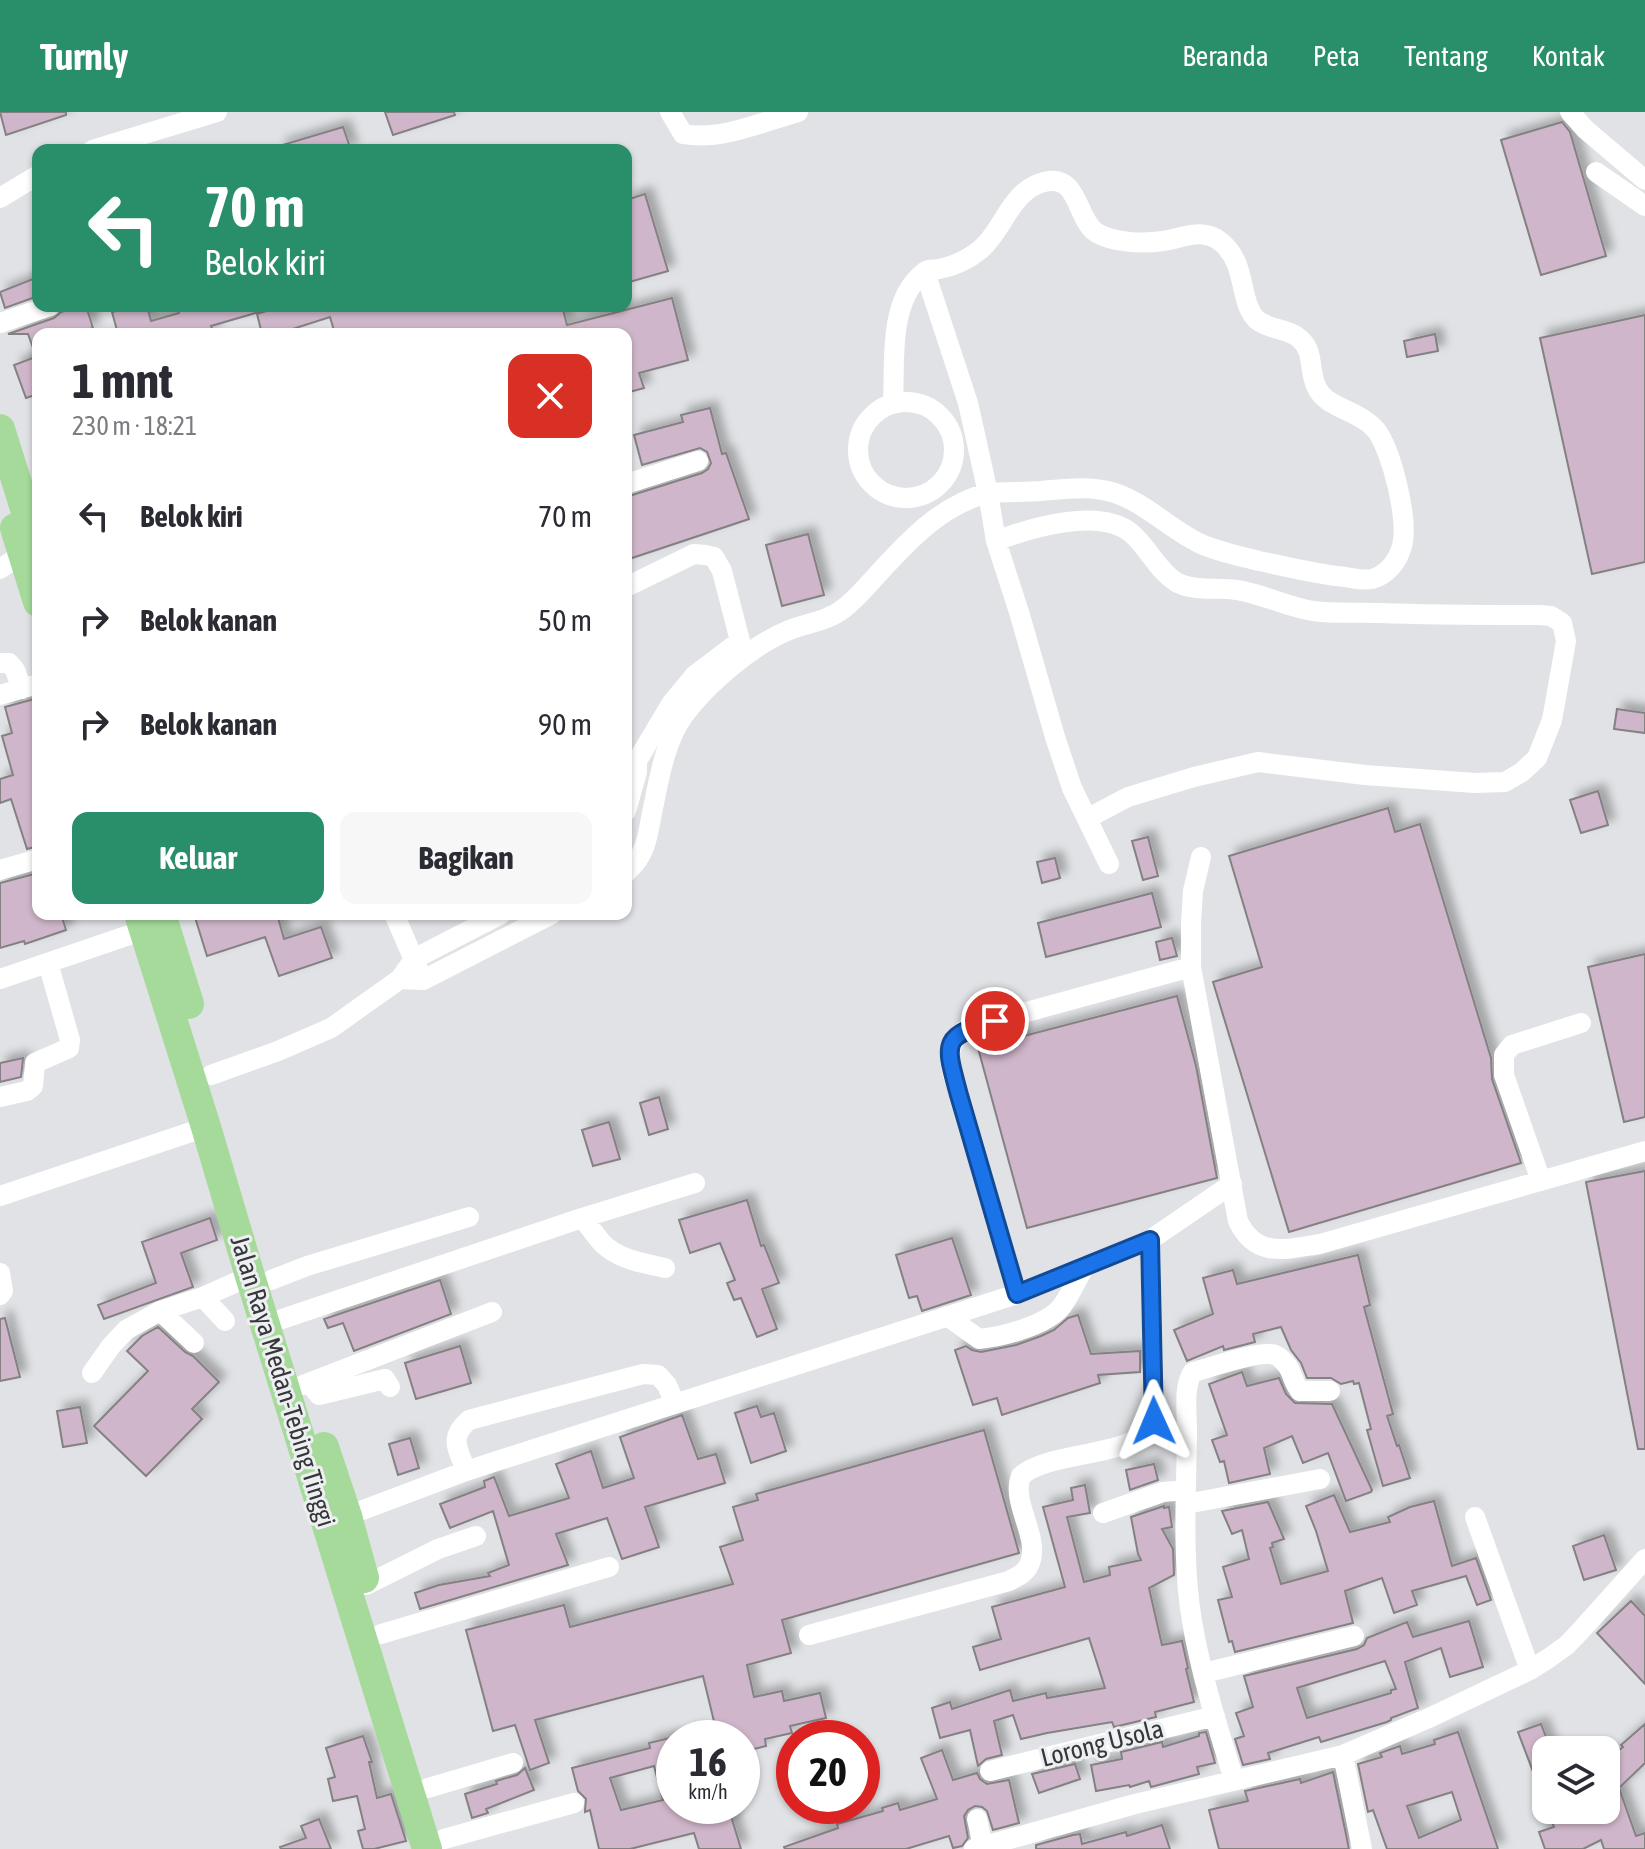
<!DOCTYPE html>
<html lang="id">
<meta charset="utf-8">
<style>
:root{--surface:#fff;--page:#f7f7f7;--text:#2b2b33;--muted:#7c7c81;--accent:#298e6a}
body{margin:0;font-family:"Asap Condensed",sans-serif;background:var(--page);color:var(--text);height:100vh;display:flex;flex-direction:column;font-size:30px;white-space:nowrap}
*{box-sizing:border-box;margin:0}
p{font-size:26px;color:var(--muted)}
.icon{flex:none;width:44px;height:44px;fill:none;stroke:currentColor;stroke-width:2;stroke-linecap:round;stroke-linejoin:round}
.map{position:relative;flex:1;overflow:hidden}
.panel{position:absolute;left:32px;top:216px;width:600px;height:592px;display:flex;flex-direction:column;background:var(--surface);border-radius:16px;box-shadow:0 2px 6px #0004}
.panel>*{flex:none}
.banner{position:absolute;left:32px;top:32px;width:600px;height:168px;border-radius:16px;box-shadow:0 2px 6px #0004;background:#298e6a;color:#fff;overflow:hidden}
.controls{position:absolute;left:1532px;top:1624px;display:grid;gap:16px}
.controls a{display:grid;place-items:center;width:88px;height:88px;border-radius:16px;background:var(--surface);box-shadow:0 2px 6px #0004;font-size:40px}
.speed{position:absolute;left:656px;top:1608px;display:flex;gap:16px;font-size:40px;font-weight:700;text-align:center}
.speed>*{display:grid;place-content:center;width:104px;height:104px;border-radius:50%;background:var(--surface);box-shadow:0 2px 6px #0004;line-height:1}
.speed small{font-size:20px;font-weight:400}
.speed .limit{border:12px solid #d22;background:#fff;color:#111}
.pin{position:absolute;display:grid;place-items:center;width:68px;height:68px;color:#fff;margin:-34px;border:4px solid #fff;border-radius:50%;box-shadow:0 2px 8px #0007}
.me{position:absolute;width:88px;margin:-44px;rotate:359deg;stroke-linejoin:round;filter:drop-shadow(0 0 6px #0008)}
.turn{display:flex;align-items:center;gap:28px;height:168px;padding:0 40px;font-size:36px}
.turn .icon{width:104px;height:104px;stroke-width:2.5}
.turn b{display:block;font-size:56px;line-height:68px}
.round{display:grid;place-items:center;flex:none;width:84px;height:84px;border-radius:16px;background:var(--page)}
.head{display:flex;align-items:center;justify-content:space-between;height:136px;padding:0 40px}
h1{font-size:48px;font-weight:700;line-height:60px}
.primary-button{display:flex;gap:16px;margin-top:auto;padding:16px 40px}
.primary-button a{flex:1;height:92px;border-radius:16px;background:var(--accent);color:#fff;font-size:32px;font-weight:700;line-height:92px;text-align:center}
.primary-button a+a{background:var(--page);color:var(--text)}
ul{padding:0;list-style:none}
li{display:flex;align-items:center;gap:24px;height:104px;padding:0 40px}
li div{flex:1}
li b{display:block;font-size:30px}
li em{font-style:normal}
header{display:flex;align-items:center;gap:48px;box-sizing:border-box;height:112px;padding:0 40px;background:var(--accent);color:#fff}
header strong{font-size:38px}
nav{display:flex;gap:44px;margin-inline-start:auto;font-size:28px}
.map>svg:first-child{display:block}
.building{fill:#d0b6ca;stroke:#848183;stroke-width:2;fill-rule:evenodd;filter:url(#shadow)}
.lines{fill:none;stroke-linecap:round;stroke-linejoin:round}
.minor{stroke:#fff;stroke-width:20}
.highway{stroke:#a5da9b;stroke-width:30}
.route-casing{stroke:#114b97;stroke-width:20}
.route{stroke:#1a73e8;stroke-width:14}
.labels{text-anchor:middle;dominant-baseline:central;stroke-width:6;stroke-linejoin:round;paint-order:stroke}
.street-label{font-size:26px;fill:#363738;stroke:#eeeff3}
</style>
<header>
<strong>Turnly</strong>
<nav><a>Beranda</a><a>Peta</a><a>Tentang</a><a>Kontak</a></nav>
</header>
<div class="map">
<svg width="1645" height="1737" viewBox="0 0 1645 1737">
<defs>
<filter id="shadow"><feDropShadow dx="7" dy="-7" stdDeviation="4" flood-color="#0004"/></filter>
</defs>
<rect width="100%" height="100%" fill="#e1e2e5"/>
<path class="building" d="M0,0H66V3L6,23Z
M385,0H454L455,3L393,23Z
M1562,10L1570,20L1606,144L1541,163L1501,28Z
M343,15L351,38H279V34Z
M645,82L668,159L626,171V88Z
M38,165V184L5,196L0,180Z
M672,186L688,248L639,261L644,276L626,281V222H335L330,205L277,222H262L257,202L282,194H562L567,213Z
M80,194H86L93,216L75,222H38V244H36L28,222H8L54,206L61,200Z
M133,194H147L151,209L179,201L177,194H265L266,198L211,214L213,219L204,222H118L112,200Z
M1645,203V450L1592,462L1540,226Z
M1435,222L1438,239L1407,245L1404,229Z
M38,244V282L26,286L14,253Z
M710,296L722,342L726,341L749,407L626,448V385L702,361L708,357L711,351L707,340L700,336L642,353L634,323L683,310L681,303Z
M808,422L824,483L782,494L766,433Z
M38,586V734L27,737L11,687L0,691V667L13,663L2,624L12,621L5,595Z
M1617,597L1645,601V621L1614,617Z
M1598,679L1608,713L1581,721L1570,688Z
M1388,696L1395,720L1420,712L1491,946L1492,967L1521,1051L1289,1120L1213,870L1262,855L1229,744Z
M1148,725L1158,764L1143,768L1132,729Z
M1055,746L1060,766L1042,771L1037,750Z
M38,761V802H61L66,818L25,832L24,829L0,836V771Z
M1152,781L1161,815L1046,845L1038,811Z
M194,802H277L284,827L321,815L332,846L279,864L265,825L207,844Z
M1172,826L1177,844L1160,848L1156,830Z
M1645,842V1005L1624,1010L1588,855Z
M1177,884L1196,954L1217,1066L1027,1116L978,936Z
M23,946L21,965L0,970V951Z
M659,985L668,1017L649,1023L640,991Z
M609,1010L620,1047L593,1054L582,1018Z
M1645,1059V1337H1638L1586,1070Z
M747,1088L761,1134L764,1133L779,1171L762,1177L777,1217L757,1225L741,1186L734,1188L727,1171L735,1168L720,1131L690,1141L679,1108Z
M210,1106L217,1128L181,1141L193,1175L104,1207L98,1193L156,1171L142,1130Z
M952,1126L971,1183L922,1199L917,1184L909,1186L896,1143Z
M1358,1143L1370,1193L1364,1195L1393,1302L1387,1304L1397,1334L1399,1333L1410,1366L1383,1374L1367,1318L1371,1317L1359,1271L1354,1272L1353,1269L1341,1272L1331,1266H1307L1301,1251L1291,1238L1281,1215L1253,1222L1255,1230L1224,1238L1223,1234L1187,1249L1174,1218L1213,1202L1203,1166L1233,1158L1237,1172Z
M440,1168L451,1202L354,1239L343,1211L328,1216L324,1207Z
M1078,1203L1091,1242L1140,1239V1260L1098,1263L1100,1271L1002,1303L997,1286L973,1293L955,1238L966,1234L972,1238L981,1240L1016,1233L1041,1224L1054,1218L1068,1206Z
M5,1206L20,1265L0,1269V1207Z
M158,1215L185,1240L193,1244L219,1270L192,1297L202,1307L146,1364L94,1314L148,1259L127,1239L142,1224Z
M460,1234L471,1271L416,1287L405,1251Z
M1242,1260L1247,1274L1279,1266L1286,1282L1295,1291L1332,1292L1372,1378L1371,1380L1346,1389L1328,1341L1303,1351L1292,1324L1264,1336L1270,1362L1229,1371L1224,1349L1220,1350L1212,1328L1227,1323L1209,1272Z
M757,1294L761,1305L774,1301L786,1339L751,1351L735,1301Z
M80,1295L87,1331L63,1335L57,1299Z
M682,1303L698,1347L716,1342L725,1371L645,1395L659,1435L622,1447L607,1406L556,1422L568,1453L420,1497L415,1481L439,1473L490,1464L488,1461L509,1453L493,1399L450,1416L440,1392L485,1375L484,1369L494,1365L509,1404L569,1386L556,1352L591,1339L603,1376L634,1366L620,1325Z
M984,1318L1019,1441L782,1508L791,1541L747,1553L754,1585L782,1579L784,1589L820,1581L826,1606L790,1614L792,1621L765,1627L766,1634L742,1640V1626H718L703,1564L535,1608L549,1651L530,1658L515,1613L493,1619L466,1518L564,1493L570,1515L733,1472L720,1435L743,1428L733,1395L758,1388L756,1382Z
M410,1326L419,1356L398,1363L389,1332Z
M1154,1352L1158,1368L1130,1378L1126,1358Z
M1085,1373L1090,1401L1067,1405L1084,1470L1110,1463L1109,1455L1141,1448L1138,1442L1131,1405L1164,1394V1396L1169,1395L1172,1415L1162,1417L1173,1437L1174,1463L1149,1476L1162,1533L1182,1529L1188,1556L1186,1557L1194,1590L1155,1600L1156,1605L1114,1615L1112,1610L1047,1621L1021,1627L1013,1603L994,1609L1002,1643L986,1647L978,1654L970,1618L940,1626L932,1596L950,1590L952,1597L1010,1578L1013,1589L1046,1581L1047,1586L1105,1576L1089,1526L980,1558L973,1535L1001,1527L992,1495L1065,1475L1043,1395L1073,1388L1071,1376Z
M1334,1383L1350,1420L1390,1410L1388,1405L1410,1395L1434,1389L1452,1454L1476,1446L1491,1488L1477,1493L1466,1464L1412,1479L1417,1493L1394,1501L1382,1466L1345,1479L1353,1511L1235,1540L1232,1529L1229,1530L1218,1488L1232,1485L1223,1455L1249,1447L1242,1418L1232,1422L1222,1399L1268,1390L1284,1427L1272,1431L1273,1435L1270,1436L1281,1472L1328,1459L1316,1419L1306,1394Z
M1604,1423L1616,1458L1584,1468L1573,1434Z
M1631,1489L1645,1504V1572L1597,1521Z
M1469,1509L1483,1555L1450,1565L1441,1536L1405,1550L1418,1596L1391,1606V1608L1387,1610L1321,1630L1319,1625L1268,1641L1270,1647L1243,1653L1235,1627L1244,1624L1236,1601L1253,1595L1244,1564L1357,1537L1364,1533L1367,1526L1407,1510L1413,1525ZM1385,1549L1396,1577L1391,1578V1581L1307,1606L1297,1576Z
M1541,1612L1551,1638H1546L1545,1691L1518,1620Z
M1645,1612V1651L1619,1676L1636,1724L1645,1721V1737H1604L1601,1728L1583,1737H1545L1539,1720L1554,1715L1547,1698H1606V1646L1608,1647L1623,1635L1621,1633Z
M1206,1620L1215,1651L1197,1655L1199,1662L1151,1675L1149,1669L1130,1675L1129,1673L1096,1679L1091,1653L1122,1647L1121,1640L1162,1630L1163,1635L1199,1624V1621Z
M1458,1620L1498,1737H1387L1373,1698L1368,1700L1358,1652L1382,1645L1380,1641L1400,1634L1402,1642L1435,1632L1434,1628ZM1452,1680L1461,1708L1419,1726L1407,1694Z
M363,1624L372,1650H369L377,1686L391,1682L406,1729L374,1737H363L358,1719L365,1717L357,1684L333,1689L328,1667L335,1665L326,1636Z
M674,1625V1694H728L741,1737H699L694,1721L630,1737H599L590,1698L585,1700V1698L586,1687L578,1679L572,1656L650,1636L649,1631ZM654,1654L663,1688L621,1698L610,1666Z
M942,1638L953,1668L977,1661L980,1667L987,1672L1009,1668L1019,1711L993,1718L987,1699L982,1695L975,1694L968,1698L964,1704L968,1726L962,1734L953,1736L949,1724L906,1737H785L784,1735L838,1716L837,1712L883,1699L882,1696L898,1691L900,1698L937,1687L921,1646Z
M1075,1652L1080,1667L1039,1681L1032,1662Z
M525,1656L534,1678L486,1697L488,1701L472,1706L465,1682L497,1672L496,1669L517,1663Z
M1333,1660L1349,1737H1219L1209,1698L1248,1689L1245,1679L1300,1667L1301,1671Z
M319,1707L331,1737H281L280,1735L306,1726L301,1714Z
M1162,1713L1170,1737H1036V1733L1073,1723L1080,1722L1082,1732L1126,1720L1127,1724Z"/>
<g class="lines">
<path class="minor" d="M670,0L683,22C721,29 762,10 798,0
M1570,0L1585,17L1645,68
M92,38L217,0
M1596,60L1645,94
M0,86L38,63
M0,211L50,194
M858 338a48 48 0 1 1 96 0a48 48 0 1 1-96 0Z
M893,291C895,253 889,198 916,168C918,166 924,160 926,159C930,157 935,158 939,157C955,154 969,147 981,137C1004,117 1011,78 1044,70C1080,61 1076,109 1097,121C1114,131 1144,132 1163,129C1184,126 1202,115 1221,130C1248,152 1238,190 1257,208C1269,218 1288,216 1300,227C1315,240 1308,259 1317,276C1326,296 1359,298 1376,318C1392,339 1409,409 1402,434C1398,449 1387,463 1372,467C1363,469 1353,466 1345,465C1316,462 1288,455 1259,449C1240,444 1219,440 1201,432C1171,418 1147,392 1115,381C1090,373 1066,377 1041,379C1023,380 1005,380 988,381L968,291L925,160
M626,372L698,349
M996,429C1030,416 1099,395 1131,421C1148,435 1157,458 1176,470C1194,480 1218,475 1237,478C1263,482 1287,495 1313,499C1335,502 1358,500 1380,501C1433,503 1486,503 1539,503L1551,504L1562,511L1566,529L1552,608L1537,646L1522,660L1505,670L1475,671L1365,663L1258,650L1194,665L1128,685L1088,706
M0,457L22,442
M626,475L694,442L705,443L714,445L722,459L740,529L695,563L671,592L637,649V660L626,699
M0,551H9L15,558L22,577
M0,583L38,572
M1201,745L1193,779L1191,811V855L1238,1109C1256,1147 1286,1137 1320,1132L1645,1039
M0,758L38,747
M626,761C630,756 635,752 638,747C647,734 649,716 652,701C659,668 664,631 684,603C707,572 751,534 787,519C806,511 826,510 843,497C856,487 866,475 877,463C908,429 941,393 988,381L996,429L1019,500L1055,625L1072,676L1109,752
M394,802L418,857
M0,867L144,818
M400,867L423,868L552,802
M211,963L278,939L331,916L400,867L414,847L501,802
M0,985L27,979L33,974L35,951L69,936L70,928L48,851
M1541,1069L1504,963V943L1512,933L1581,911
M0,1084L206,1015
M582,1106C589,1114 596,1124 603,1132C620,1148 643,1151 665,1156
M1150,1128L1232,1072
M0,1161L3,1179L0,1183
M271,1168L307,1154L469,1105
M1017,1182L959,983C952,957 939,933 968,916L1191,855
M203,1185L225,1209
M160,1199L194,1231
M947,1204L979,1227C1002,1225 1048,1213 1062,1194C1071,1182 1077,1167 1085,1154
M282,1207L582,1106L695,1071
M92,1261L111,1234L126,1218L160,1199L203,1185L250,1164
M312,1270L315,1278L319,1283L385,1267L390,1275
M303,1273L492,1200
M466,1359C458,1336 448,1326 469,1308L643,1262L658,1263L667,1273L675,1292
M1186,1392L1320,1367
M1103,1401L1163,1380L1185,1378
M347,1404L466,1359L1017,1182L1150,1128L1154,1298C1154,1301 1154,1307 1153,1310C1141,1346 1048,1338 1021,1364C1010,1391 1042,1427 1029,1453C1026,1461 1016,1465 1009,1469L809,1523
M1475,1405L1530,1558
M366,1473L438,1437L476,1424
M381,1522L609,1455
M1204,1561L1354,1524
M1343,1643L1362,1737
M990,1659L1215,1604
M1234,1668C1218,1616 1201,1563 1192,1509C1182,1451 1186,1384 1187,1326C1188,1307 1182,1275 1193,1260C1210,1256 1261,1237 1275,1243C1279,1244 1282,1248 1285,1251C1293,1259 1292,1270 1300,1279H1330
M428,1676L513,1651
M977,1707L983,1735
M444,1727L574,1691
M974,1737L1135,1692L1343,1643L1431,1605L1530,1558L1549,1546L1567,1533L1584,1515L1645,1447"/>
<path class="highway" d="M0,317L38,438
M15,416L38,490
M139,802L206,1015L250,1164L427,1737
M161,802L189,892
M324,1335L347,1404L364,1466"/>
</g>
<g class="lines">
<g class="route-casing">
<path id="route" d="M995,909C940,924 945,931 959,983L1017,1182L1150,1128L1154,1309"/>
</g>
<use href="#route" class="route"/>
</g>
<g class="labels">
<g class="street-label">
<text transform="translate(283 1269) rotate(73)">Jalan Raya Medan-Tebing Tinggi</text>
<text transform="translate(1102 1631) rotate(-14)">Lorong Usola</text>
</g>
</g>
</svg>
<div class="controls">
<a><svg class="icon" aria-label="layers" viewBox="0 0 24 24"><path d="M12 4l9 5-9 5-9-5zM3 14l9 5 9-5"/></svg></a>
</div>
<div class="speed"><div>16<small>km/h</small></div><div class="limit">20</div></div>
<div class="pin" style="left:995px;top:909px;background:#d93025"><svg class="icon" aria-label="arrive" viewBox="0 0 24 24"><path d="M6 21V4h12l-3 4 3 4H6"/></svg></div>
<svg class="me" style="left:1154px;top:1309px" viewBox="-20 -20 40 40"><path d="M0-17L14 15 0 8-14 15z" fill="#1a73e8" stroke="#fff" stroke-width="4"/></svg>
<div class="banner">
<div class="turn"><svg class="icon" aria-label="left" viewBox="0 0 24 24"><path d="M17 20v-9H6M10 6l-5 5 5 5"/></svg><div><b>70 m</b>Belok kiri</div></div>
</div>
<section class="panel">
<div class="head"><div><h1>1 mnt</h1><p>230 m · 18:21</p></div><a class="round" style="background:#d93025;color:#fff"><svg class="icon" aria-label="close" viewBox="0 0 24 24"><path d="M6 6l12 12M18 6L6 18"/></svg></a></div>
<ul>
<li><svg class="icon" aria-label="left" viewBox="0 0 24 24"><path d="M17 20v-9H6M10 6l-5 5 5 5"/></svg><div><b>Belok kiri</b></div><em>70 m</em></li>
<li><svg class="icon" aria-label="right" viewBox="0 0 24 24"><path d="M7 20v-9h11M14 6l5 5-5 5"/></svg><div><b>Belok kanan</b></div><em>50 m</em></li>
<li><svg class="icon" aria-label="right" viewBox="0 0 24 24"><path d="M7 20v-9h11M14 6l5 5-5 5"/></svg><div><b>Belok kanan</b></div><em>90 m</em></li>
</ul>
<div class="primary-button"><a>Keluar</a><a>Bagikan</a></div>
</section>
</div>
